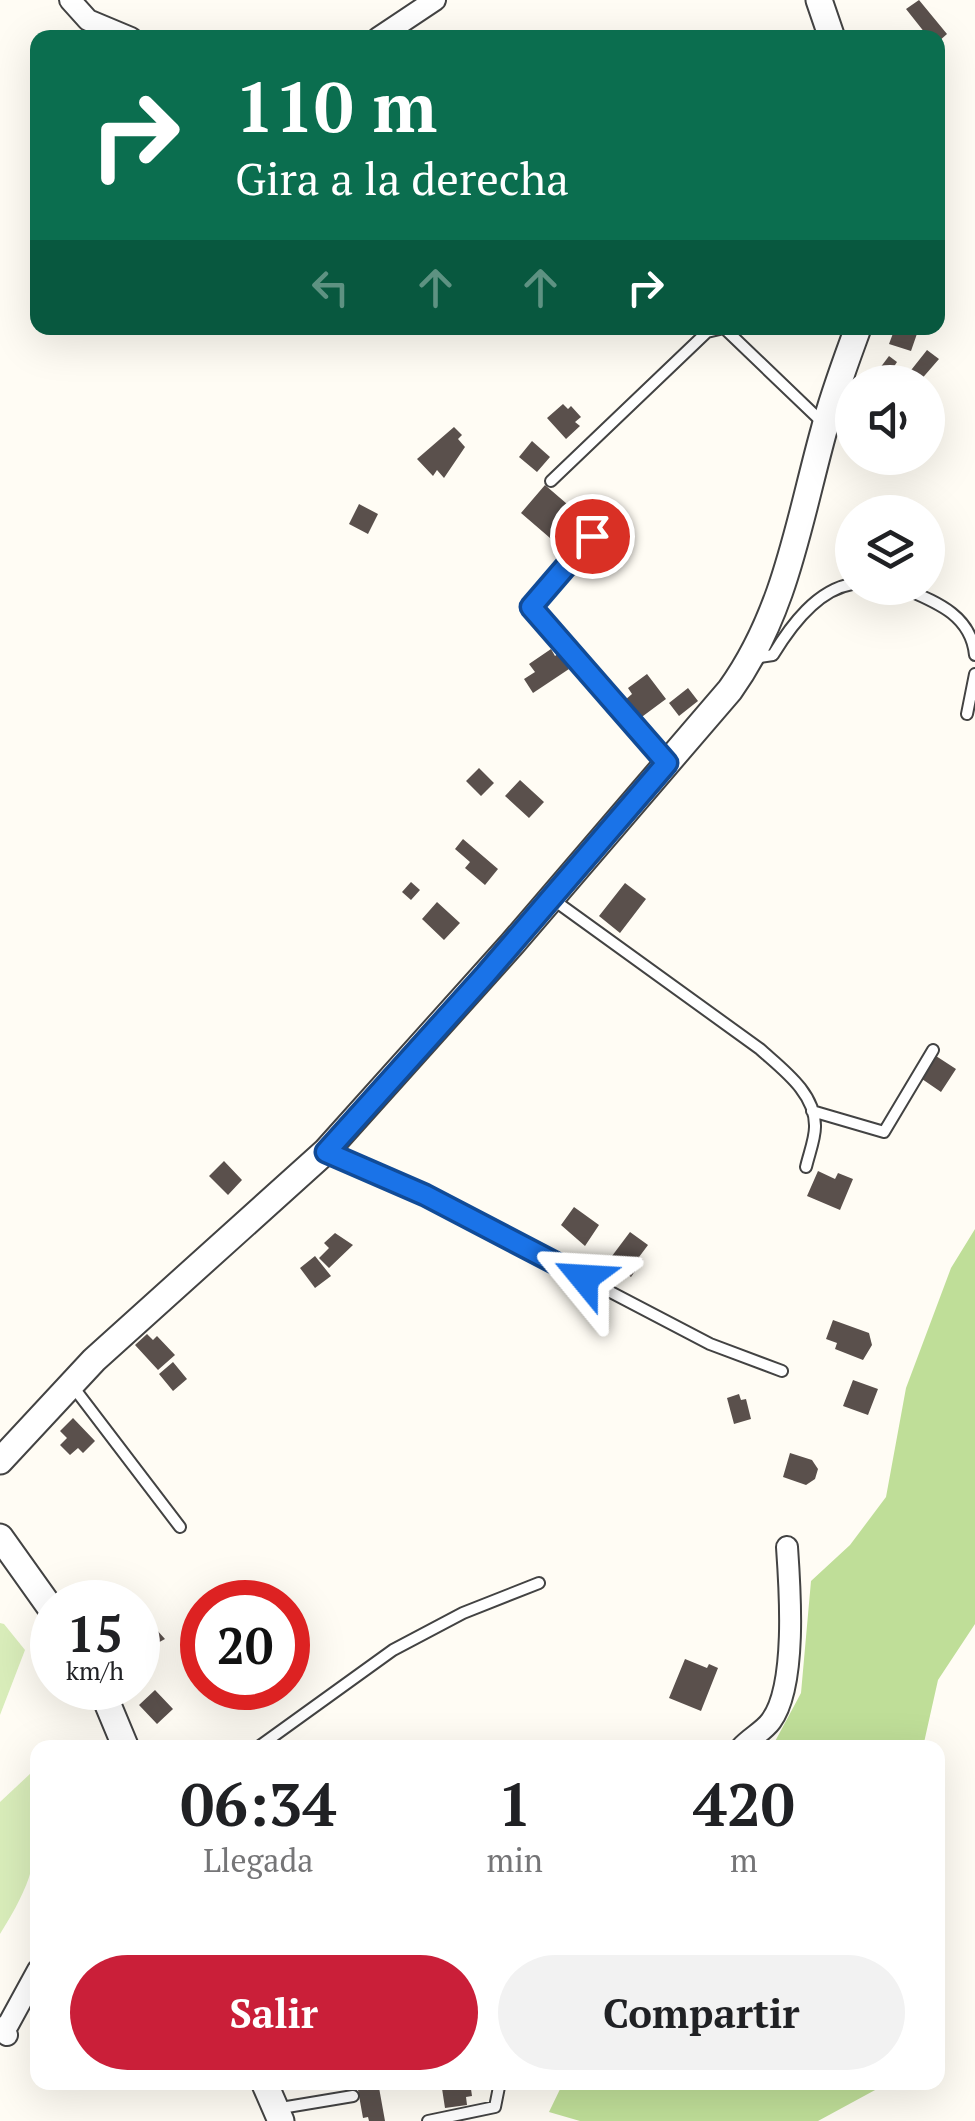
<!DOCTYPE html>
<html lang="es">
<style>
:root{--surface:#fff;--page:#f2f2f2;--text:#202124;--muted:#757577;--accent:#ca1f39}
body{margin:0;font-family:"PT Serif",serif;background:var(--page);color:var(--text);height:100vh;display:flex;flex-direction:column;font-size:38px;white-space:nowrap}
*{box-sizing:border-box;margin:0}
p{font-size:32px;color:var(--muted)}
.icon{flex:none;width:55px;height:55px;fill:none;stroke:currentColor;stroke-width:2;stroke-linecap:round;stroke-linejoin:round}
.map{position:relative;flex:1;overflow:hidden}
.panel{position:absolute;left:30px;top:1740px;width:915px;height:350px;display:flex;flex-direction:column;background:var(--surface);border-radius:20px;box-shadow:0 10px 40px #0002}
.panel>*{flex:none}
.guide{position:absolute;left:30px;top:30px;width:915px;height:305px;border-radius:20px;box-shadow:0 10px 40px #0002;background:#0b6e4f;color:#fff;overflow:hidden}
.buttons{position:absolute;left:835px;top:365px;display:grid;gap:20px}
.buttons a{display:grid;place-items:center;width:110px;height:110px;border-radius:50%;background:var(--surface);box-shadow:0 10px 40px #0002;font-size:50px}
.speed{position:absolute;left:30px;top:1580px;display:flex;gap:20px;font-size:50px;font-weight:700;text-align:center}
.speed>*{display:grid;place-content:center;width:130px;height:130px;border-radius:50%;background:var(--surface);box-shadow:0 10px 40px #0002;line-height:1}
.speed small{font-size:25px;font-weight:400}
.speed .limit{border:15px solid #d22;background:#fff;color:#111}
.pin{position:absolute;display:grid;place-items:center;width:85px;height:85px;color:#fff;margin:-42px;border:5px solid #fff;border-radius:50%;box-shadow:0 2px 10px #0007}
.me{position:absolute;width:110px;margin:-55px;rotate:297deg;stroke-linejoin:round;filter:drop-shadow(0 0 8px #0008)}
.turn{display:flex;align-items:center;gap:35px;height:210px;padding:0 40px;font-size:45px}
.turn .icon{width:130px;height:130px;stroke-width:2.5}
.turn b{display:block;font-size:70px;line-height:85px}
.lanes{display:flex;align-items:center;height:95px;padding:0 40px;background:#0003;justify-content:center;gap:50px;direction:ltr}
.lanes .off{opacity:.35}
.eta{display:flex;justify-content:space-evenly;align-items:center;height:170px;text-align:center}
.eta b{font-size:60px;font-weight:700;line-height:70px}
.cta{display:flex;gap:20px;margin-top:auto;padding:20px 40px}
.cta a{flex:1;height:115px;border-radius:60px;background:var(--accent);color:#fff;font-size:40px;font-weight:700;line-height:115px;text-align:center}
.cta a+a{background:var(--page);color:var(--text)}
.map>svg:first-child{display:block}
.green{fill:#d9edba}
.forest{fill:#bfde98}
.building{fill:#5a504c}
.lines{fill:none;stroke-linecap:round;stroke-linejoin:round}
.service-casing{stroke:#434343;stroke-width:14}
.minor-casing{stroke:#434343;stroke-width:24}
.tertiary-casing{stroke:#434343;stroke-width:29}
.service{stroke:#fff;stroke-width:10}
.minor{stroke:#fff;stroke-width:20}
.tertiary{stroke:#fff;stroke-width:25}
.route-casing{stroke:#114b97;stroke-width:25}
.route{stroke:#1a73e8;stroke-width:18}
</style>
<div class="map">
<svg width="975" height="2121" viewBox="0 0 975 2121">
<rect width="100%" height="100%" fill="#fffcf4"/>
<path class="green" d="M0,1623L4,1624L25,1650L0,1715Z
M31,1773L37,1781C38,1852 39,1872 0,1934V1802Z"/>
<path class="forest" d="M975,1229V1624L938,1680L923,1747H772L801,1693L811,1581L850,1545L886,1497L906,1388L951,1268Z
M563,2083V2082L888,2083L818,2121H580L549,2112Z"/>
<path class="building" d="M919,0L947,34L938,42V38H929L906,9Z
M895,328H919L911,351L889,344Z
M927,350L939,359L919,382L908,374Z
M889,356L897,362L893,368L897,371L891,379L877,372Z
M563,404L568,409L571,406L581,417L575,422L580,426L566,439L547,418Z
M454,427L462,435L458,439L465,447L444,478L437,470L433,476L417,459Z
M532,441L550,457L537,472L519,457Z
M545,485L581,516L557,544L521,513Z
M359,504L378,514L368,534L349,524Z
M551,649L555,656L559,653L569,669L533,693L524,679L535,672L529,664Z
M647,674L666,699L639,719L625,700L632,694L628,688Z
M688,688L698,701L679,716L669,703Z
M479,768L494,783L481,796L466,781Z
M520,780L544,802L529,818L505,796Z
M463,839L498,869L485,885L465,868L470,862L455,849Z
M411,882L420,890L411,900L402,892Z
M625,883L646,899L620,933L599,916Z
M437,902L460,923L444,940L422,919Z
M936,1056L956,1069L941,1092L922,1079Z
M224,1161L242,1180L228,1195L209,1176Z
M818,1171L835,1179L838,1173L853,1179L840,1210L807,1196Z
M574,1207L599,1225L585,1246L561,1225Z
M630,1232L648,1245L639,1257L643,1260L631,1277L609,1260Z
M335,1233L353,1245L329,1268L319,1258L329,1248L324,1243Z
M315,1256L331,1276L315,1288L300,1268Z
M833,1320L869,1333L872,1345L863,1360L835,1349L837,1343L826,1339Z
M147,1334L153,1340L157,1336L175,1355L158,1370L135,1345Z
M173,1362L187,1379L173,1391L159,1374Z
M853,1380L878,1389L868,1415L843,1406Z
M739,1394L741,1400L746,1399L751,1419L734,1424L727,1398Z
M73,1418L95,1441L83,1453L78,1448L70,1455L60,1445L67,1438L60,1431Z
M790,1453L812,1460L818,1469L815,1479L806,1485L783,1477Z
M147,1619L165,1639L141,1652L138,1647V1625Z
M685,1659L707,1668L709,1664L718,1668L701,1711L669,1698Z
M155,1690L173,1709L157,1724L139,1705Z
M378,2082L385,2121H369L368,2117L363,2118L358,2090L363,2089L362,2084Z
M441,2082H470L472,2096L466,2097L467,2105L445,2108Z"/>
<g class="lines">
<g class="service-casing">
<path id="service" d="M551,481L707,332L724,328L822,422
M592,536L531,607L666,761
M903,588C936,602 971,615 975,655
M754,658L773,655C791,625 817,590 852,584
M967,714L975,674
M551,898L760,1049C782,1069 816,1093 815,1127C815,1139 809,1154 806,1167
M812,1111L884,1132L933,1050
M329,1153L425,1195L710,1344L782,1371
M71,1384L180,1527
M257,1748L393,1650L463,1613L539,1583
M275,2109L353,2096
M428,2121L495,2107L500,2082"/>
</g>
<g class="minor-casing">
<path id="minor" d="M70,0L88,20L131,38
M378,38L435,0
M741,1748C750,1738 764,1731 771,1721C797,1686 790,1589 787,1547
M7,2035L3,2027L8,2025L38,1970"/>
</g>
<g class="tertiary-casing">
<path id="tertiary" d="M819,0L832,38
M0,1461L94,1360L326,1151L512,944L730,690C786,612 799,520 824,430C833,395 846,361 858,328
M0,1537L52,1610
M101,1688L126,1748
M264,2082L281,2121"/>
</g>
<use href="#service" class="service"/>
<use href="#minor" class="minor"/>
<use href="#tertiary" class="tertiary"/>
</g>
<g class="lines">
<g class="route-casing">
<path id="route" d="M584,1278L425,1195L326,1152L486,974L667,763L531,607L592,536"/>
</g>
<use href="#route" class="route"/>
</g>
</svg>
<div class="buttons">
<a><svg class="icon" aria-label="sound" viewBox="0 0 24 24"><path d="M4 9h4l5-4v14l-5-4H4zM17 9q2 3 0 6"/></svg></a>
<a><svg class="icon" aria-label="layers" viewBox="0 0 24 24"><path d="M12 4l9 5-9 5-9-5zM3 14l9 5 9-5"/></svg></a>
</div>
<div class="speed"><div>15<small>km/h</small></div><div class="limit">20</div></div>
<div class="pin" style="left:592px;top:536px;background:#d93025"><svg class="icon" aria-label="arrive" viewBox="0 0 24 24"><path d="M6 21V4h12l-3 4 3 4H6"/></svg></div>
<svg class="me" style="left:584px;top:1278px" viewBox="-20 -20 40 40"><path d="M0-17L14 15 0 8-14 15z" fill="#1a73e8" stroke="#fff" stroke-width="4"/></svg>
<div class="guide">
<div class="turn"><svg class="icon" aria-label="right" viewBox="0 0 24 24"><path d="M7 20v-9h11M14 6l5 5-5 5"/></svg><div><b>110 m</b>Gira a la derecha</div></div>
<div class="lanes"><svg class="icon off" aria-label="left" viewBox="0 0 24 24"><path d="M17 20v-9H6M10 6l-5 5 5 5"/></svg><svg class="icon off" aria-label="ahead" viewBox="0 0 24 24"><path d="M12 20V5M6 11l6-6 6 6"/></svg><svg class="icon off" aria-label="ahead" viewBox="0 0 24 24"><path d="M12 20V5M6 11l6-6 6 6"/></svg><svg class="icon" aria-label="right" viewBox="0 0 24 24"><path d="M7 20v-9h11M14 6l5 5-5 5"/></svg></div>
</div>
<section class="panel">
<div class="eta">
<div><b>06:34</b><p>Llegada</p></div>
<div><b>1</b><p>min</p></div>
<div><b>420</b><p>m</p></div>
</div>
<div class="cta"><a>Salir</a><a>Compartir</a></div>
</section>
</div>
